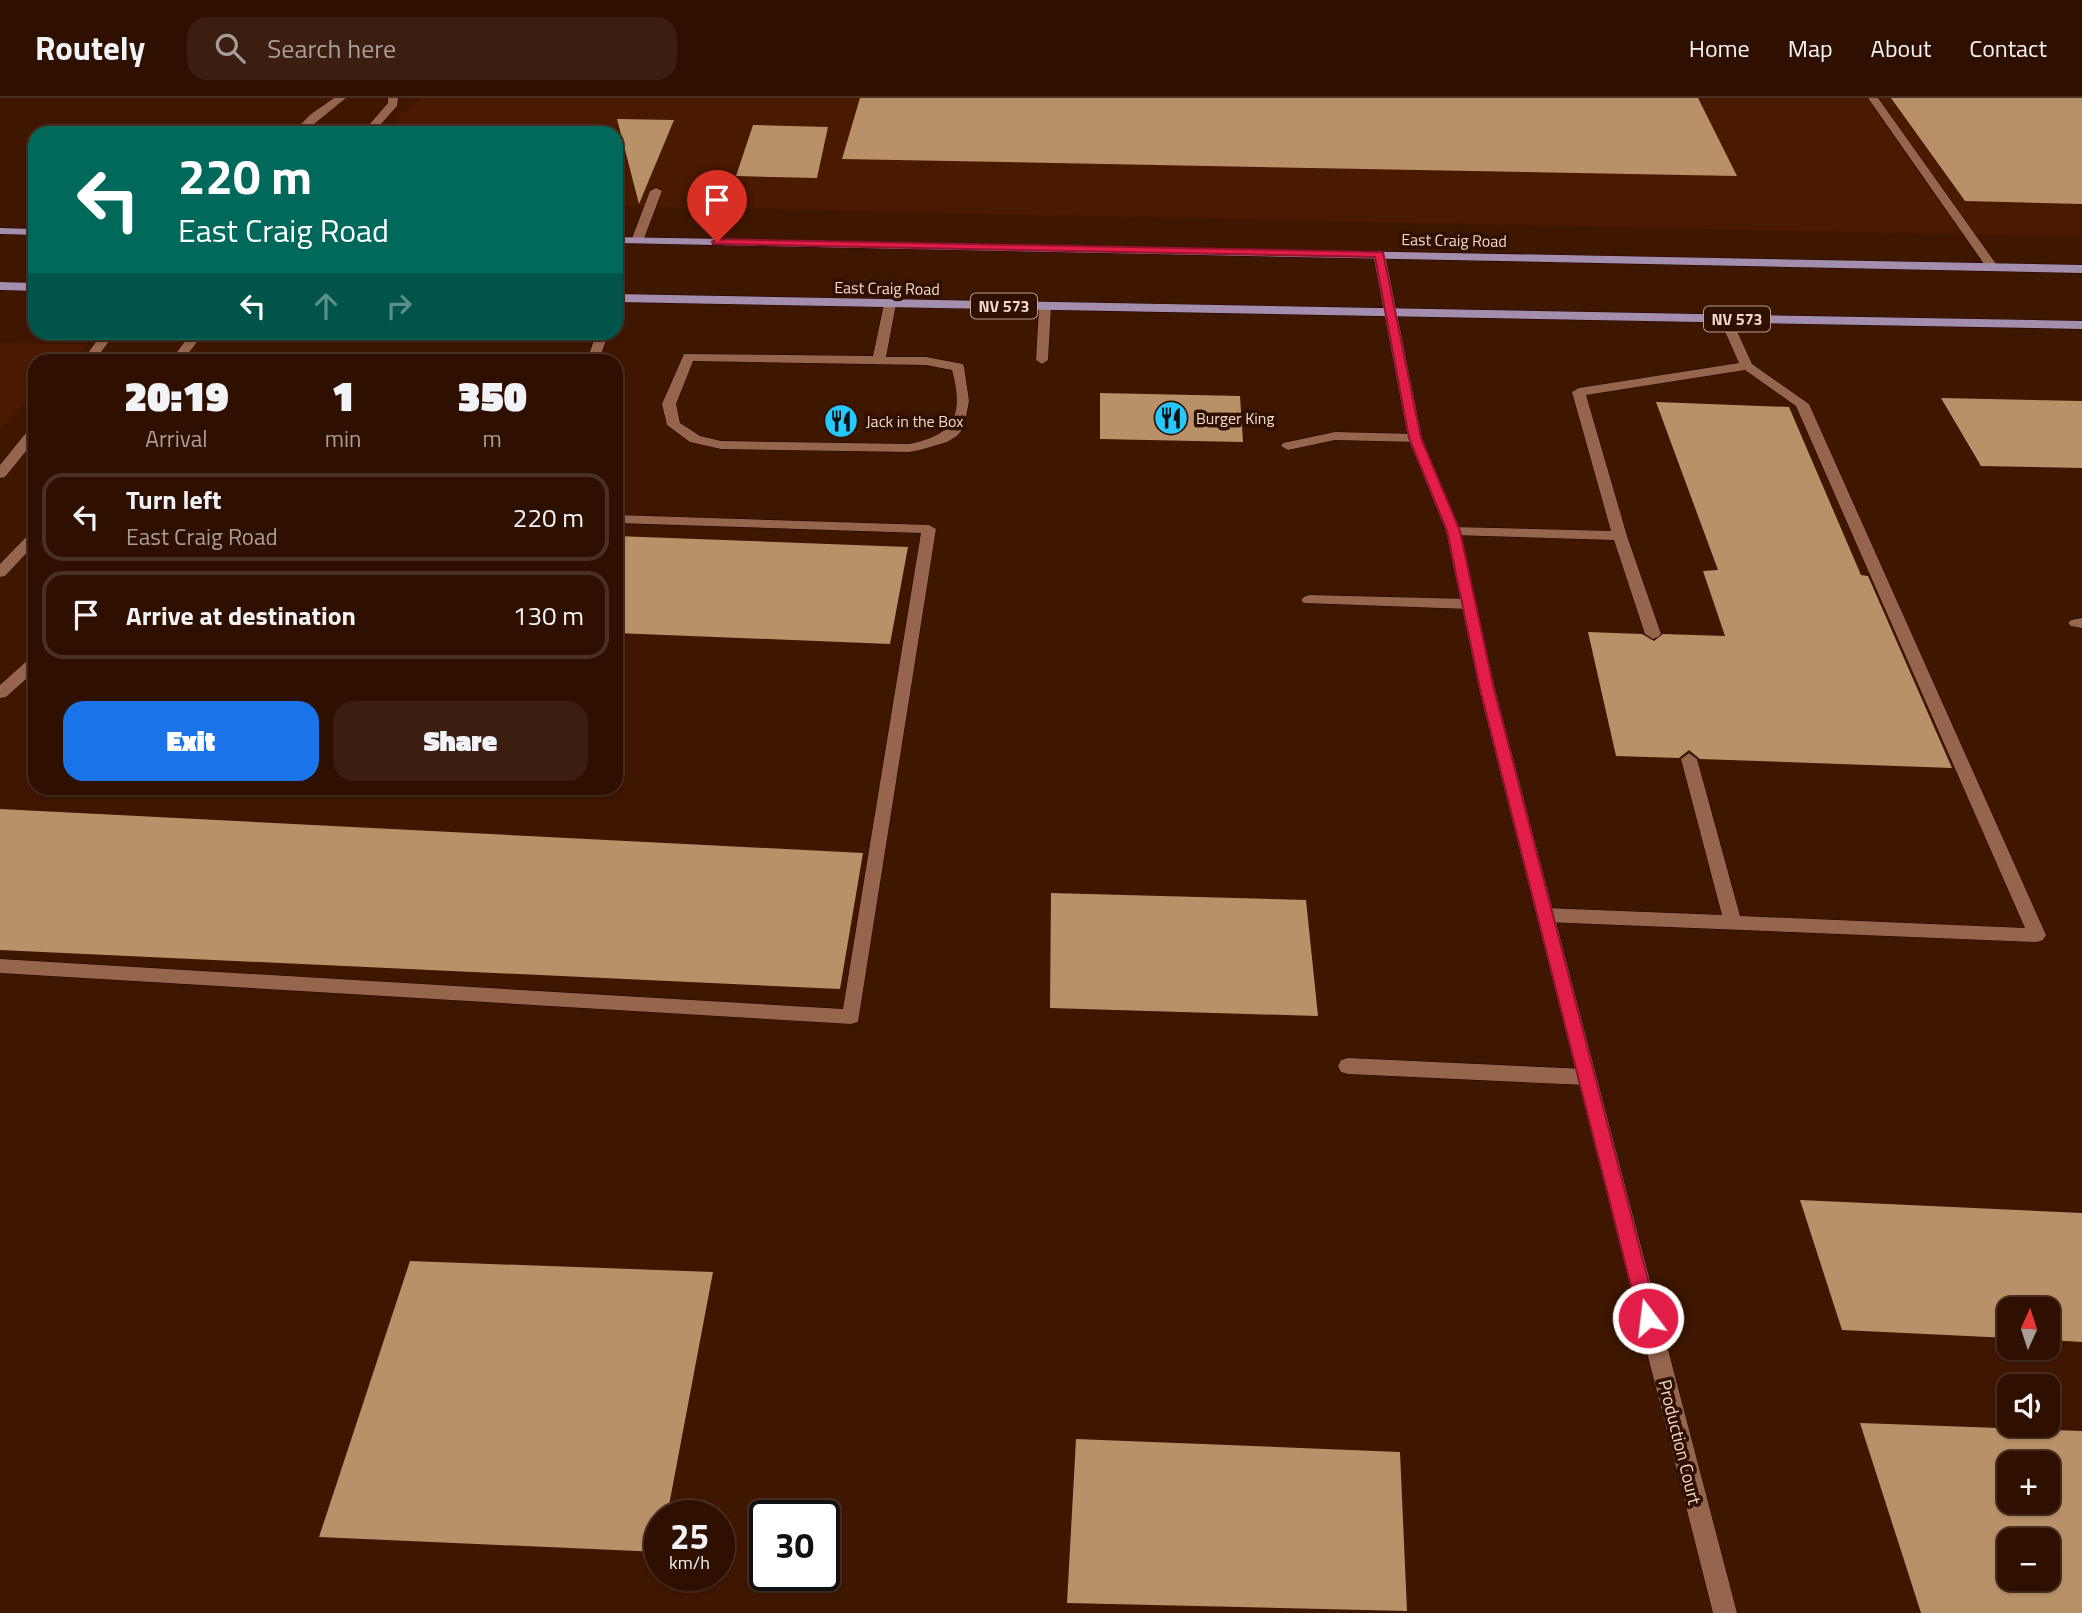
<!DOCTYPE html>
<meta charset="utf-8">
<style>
:root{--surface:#2f1000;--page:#3b1e0f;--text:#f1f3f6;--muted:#a79d99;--line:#4a3022;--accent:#1a73e8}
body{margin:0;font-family:"Titillium Web",sans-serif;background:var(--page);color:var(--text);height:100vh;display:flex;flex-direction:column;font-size:26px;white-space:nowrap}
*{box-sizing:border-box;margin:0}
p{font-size:23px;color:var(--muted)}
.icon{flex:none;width:38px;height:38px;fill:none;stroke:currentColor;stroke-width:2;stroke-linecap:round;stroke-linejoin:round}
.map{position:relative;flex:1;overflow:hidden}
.panel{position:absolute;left:28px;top:256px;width:595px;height:441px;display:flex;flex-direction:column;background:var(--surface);border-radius:21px;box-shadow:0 2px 5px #0004,0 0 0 2px var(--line)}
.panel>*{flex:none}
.banner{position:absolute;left:28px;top:28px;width:595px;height:214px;border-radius:21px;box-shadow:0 2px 5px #0004,0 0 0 2px var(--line);background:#00695c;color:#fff;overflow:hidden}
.needle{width:46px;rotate:3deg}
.tools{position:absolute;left:1997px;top:1199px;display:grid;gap:14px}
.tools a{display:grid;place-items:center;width:63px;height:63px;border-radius:14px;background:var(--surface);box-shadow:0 2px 5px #0004,0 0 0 2px var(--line);font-size:35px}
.speed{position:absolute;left:644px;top:1402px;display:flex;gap:14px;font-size:35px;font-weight:700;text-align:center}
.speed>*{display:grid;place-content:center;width:91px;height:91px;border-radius:50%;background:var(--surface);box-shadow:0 2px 5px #0004,0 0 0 2px var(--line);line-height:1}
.speed small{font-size:18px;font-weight:400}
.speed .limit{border:4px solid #111;border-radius:10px;background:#fff;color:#111}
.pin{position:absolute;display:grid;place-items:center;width:60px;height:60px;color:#fff;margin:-72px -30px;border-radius:50% 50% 50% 0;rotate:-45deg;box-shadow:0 0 7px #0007}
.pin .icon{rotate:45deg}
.me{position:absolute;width:77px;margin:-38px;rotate:345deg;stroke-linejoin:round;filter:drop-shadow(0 0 5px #0008)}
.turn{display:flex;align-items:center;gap:24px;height:147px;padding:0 35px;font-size:32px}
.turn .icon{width:91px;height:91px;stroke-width:2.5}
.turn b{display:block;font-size:49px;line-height:60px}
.lanes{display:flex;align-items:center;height:66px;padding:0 35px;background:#0003;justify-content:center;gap:35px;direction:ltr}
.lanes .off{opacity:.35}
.eta{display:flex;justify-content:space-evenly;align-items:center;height:119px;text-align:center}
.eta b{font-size:42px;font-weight:800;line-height:49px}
.action{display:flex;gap:14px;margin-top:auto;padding:14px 35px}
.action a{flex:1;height:80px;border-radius:21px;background:var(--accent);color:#fff;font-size:28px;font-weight:800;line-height:80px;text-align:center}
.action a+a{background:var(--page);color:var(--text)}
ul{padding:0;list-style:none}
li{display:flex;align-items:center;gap:21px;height:88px;margin:0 14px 10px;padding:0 21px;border:4px solid var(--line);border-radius:21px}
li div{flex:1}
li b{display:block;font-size:26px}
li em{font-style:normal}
header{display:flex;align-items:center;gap:42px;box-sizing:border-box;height:98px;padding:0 35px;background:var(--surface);border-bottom:2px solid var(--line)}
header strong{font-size:33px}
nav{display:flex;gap:38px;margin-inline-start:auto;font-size:24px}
.search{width:490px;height:63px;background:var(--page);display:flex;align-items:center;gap:18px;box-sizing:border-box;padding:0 24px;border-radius:21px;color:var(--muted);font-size:26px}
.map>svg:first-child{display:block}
.built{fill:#491900}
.building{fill:#b89169;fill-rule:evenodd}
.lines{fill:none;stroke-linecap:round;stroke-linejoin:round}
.lane-casing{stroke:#200300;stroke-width:1}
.street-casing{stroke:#200300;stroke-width:1}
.secondary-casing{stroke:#200300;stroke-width:1}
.primary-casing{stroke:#200300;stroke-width:1}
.lane{fill:#96654e;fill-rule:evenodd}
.street{fill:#96654e;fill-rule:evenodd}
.secondary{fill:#96654e;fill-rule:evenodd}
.primary{fill:#a48eae;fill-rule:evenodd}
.route{fill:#e11d48;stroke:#92132f;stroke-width:2}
.labels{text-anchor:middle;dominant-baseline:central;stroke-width:7;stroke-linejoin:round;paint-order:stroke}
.far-street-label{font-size:16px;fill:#f5d9cc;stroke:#2f1001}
.shield{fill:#2f1001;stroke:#ba9d8f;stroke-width:2}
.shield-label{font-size:16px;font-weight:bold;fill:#f5d9cc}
.far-poi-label{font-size:16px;fill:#f5d9cc;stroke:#2f1001;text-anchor:start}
.street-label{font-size:18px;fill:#f5d9cc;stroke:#2f1001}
</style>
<header>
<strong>Routely</strong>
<div class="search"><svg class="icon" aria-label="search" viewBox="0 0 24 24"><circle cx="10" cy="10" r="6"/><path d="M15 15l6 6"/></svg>Search here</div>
<nav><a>Home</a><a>Map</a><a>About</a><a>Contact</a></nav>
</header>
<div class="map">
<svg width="2082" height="1515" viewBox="0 0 2082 1515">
<rect width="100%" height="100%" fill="#3f1600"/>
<path class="built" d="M423,0H2082V139L616,108V35H389L398,17Z
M0,245L89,246L72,262H35V297L0,331Z"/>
<path class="building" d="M860,0H1698L1737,78L842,61Z
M1891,0H2082V106L1965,103Z
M617,21L674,22L639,106Z
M753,27L828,29L817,80L736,78Z
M1100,295L1240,298L1243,344L1100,341Z
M1941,300L2082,303V370L1981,368Z
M1656,304L1789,309L1861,477L1868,478L1952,670L1700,661L1689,652L1679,660L1616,658L1588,534L1642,536L1654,543L1663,536L1725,538L1703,473L1718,472Z
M616,438L908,449L890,546L616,535Z
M0,711L863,755L840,891L0,852Z
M1051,795L1306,802L1318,918L1050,910Z
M1800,1102L2082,1115V1244L2048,1242V1211H2009V1240L1842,1232Z
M410,1163L713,1174L667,1418H660V1454L319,1439Z
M1860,1325L2082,1333V1515H1921ZM2009,1365H2048V1404H2009ZM2009,1442H2048V1480H2009Z
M1076,1341L1400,1354L1407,1513L1067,1505Z"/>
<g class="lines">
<g class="lane-casing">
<path id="lane" d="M1868,0H1878L1999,170L1997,173H1989Z
M656,90L662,93L643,143L633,145L631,143L650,93Z
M890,202L896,206L886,259H926L963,266L964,269L969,303L964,329L957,338L947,344L920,352L909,354L721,351L690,344L667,327L662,306L684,256L873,258L884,206ZM693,263L926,267L952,272C964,317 955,337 909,346L721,343L700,338L680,325L676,306Z
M1045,205L1051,209L1048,262L1042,266L1036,262L1039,209Z
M1725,216L1731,220L1752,266L1809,306L2046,837L2043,842L2037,844L1545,824L1539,822L1536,817L1539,812L1545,810L1722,817L1681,661L1689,655L1697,661L1740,818L2025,830L1796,308L1745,272L1586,297L1627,438L1661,536L1658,539L1653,541L1645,536L1614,442L1453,437L1446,433L1453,429L1611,433L1572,294L1579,290L1739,265L1719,220Z
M597,234H609L599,262H587Z
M1335,334L1415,336L1422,340L1415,344L1335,342L1288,352L1281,348L1283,345Z
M616,417L929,427L936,431L858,924L851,926L0,875V861L843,911L921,435L616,425Z
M1309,497L1469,501L1477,506L1469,511L1304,505L1301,502L1304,499Z
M35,560V573L6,599L0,600V587L29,561Z
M1348,960L1586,971L1593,973L1596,979L1593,985L1586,987L1348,976L1341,974L1338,968L1341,962Z"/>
</g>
<g class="street-casing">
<path id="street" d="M1379,152L1385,156L1422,340L1460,433L1495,591L1737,1515H1713L1479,591L1446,433L1408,340L1373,156Z
M2082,520V530L2071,528L2068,525L2071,522Z"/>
</g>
<g class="secondary-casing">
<path id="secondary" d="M334,0H346L303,35H292L311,16Z
M388,0H398L397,8L373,35H362L388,5Z
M103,234H116L95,262H83Z
M192,234H205L183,262H171Z
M35,329V342L5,379L0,380V367L30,330Z
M35,434V446L5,478L0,479V466L30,435Z"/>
</g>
<g class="primary-casing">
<path id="primary" d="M0,130L35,131V137L0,136Z
M616,139L2082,167V175L616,145Z
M0,184L35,185V193L0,192Z
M616,196L2082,223V231L616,204Z"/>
</g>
<use href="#lane" class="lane"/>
<use href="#street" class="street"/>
<use href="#secondary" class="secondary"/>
<use href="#primary" class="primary"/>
</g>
<path class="route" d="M717,141L1383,154L1421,340L1460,433L1494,591L1658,1220L1656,1227L1648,1229L1641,1227L1639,1220L1480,591L1447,433L1409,340L1375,159L713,146L712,144Z"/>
<defs>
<g id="restaurant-disc" transform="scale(1.75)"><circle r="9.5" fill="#26c9fe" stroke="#2f1001"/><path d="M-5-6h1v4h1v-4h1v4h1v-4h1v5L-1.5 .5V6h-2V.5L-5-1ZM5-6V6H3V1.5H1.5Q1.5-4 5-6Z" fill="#111"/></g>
</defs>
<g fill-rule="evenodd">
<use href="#restaurant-disc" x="1171" y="320"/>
<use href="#restaurant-disc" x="841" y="323"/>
</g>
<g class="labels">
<g class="far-street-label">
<text transform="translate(1454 142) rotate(1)">East Craig Road</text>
<text transform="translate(887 190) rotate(1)">East Craig Road</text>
</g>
<g class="shield">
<rect x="971" y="195.5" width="66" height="25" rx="5"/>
<rect x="1704" y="208.5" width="66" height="25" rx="5"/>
</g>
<g class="shield-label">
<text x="1004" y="208">NV 573</text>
<text x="1737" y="221">NV 573</text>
</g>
<g class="far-poi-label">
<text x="1196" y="320">Burger King</text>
<text x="866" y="323">Jack in the Box</text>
</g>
<g class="street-label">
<text transform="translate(1680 1344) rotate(76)">Production Court</text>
</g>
</g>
</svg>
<div class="tools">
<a><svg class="needle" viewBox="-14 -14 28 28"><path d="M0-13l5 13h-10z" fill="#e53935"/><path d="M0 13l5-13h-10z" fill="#a79d99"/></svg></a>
<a><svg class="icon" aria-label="sound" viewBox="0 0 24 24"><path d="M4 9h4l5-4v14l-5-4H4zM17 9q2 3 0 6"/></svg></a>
<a>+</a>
<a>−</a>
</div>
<div class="speed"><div>25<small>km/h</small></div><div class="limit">30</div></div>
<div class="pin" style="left:717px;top:144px;background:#d93025"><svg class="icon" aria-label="arrive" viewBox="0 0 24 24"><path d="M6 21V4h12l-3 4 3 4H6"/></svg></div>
<svg class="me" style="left:1648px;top:1220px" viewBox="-20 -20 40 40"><circle r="17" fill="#e11d48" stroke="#fff" stroke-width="3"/><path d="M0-11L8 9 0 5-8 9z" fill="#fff"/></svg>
<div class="banner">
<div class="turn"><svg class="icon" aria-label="left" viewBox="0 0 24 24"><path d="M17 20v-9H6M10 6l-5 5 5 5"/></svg><div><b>220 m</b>East Craig Road</div></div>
<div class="lanes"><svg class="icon" aria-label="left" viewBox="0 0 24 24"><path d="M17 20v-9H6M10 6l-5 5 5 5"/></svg><svg class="icon off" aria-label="ahead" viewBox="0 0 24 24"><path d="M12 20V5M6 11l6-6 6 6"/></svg><svg class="icon off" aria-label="right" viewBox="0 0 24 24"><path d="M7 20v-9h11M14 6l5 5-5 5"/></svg></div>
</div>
<section class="panel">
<div class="eta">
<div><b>20:19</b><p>Arrival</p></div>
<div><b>1</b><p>min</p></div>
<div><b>350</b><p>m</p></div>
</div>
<ul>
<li><svg class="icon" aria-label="left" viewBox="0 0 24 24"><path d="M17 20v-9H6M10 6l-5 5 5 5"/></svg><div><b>Turn left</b><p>East Craig Road</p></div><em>220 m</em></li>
<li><svg class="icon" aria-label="arrive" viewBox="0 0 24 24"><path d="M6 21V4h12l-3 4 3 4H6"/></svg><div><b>Arrive at destination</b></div><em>130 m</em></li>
</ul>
<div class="action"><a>Exit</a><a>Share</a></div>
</section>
</div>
